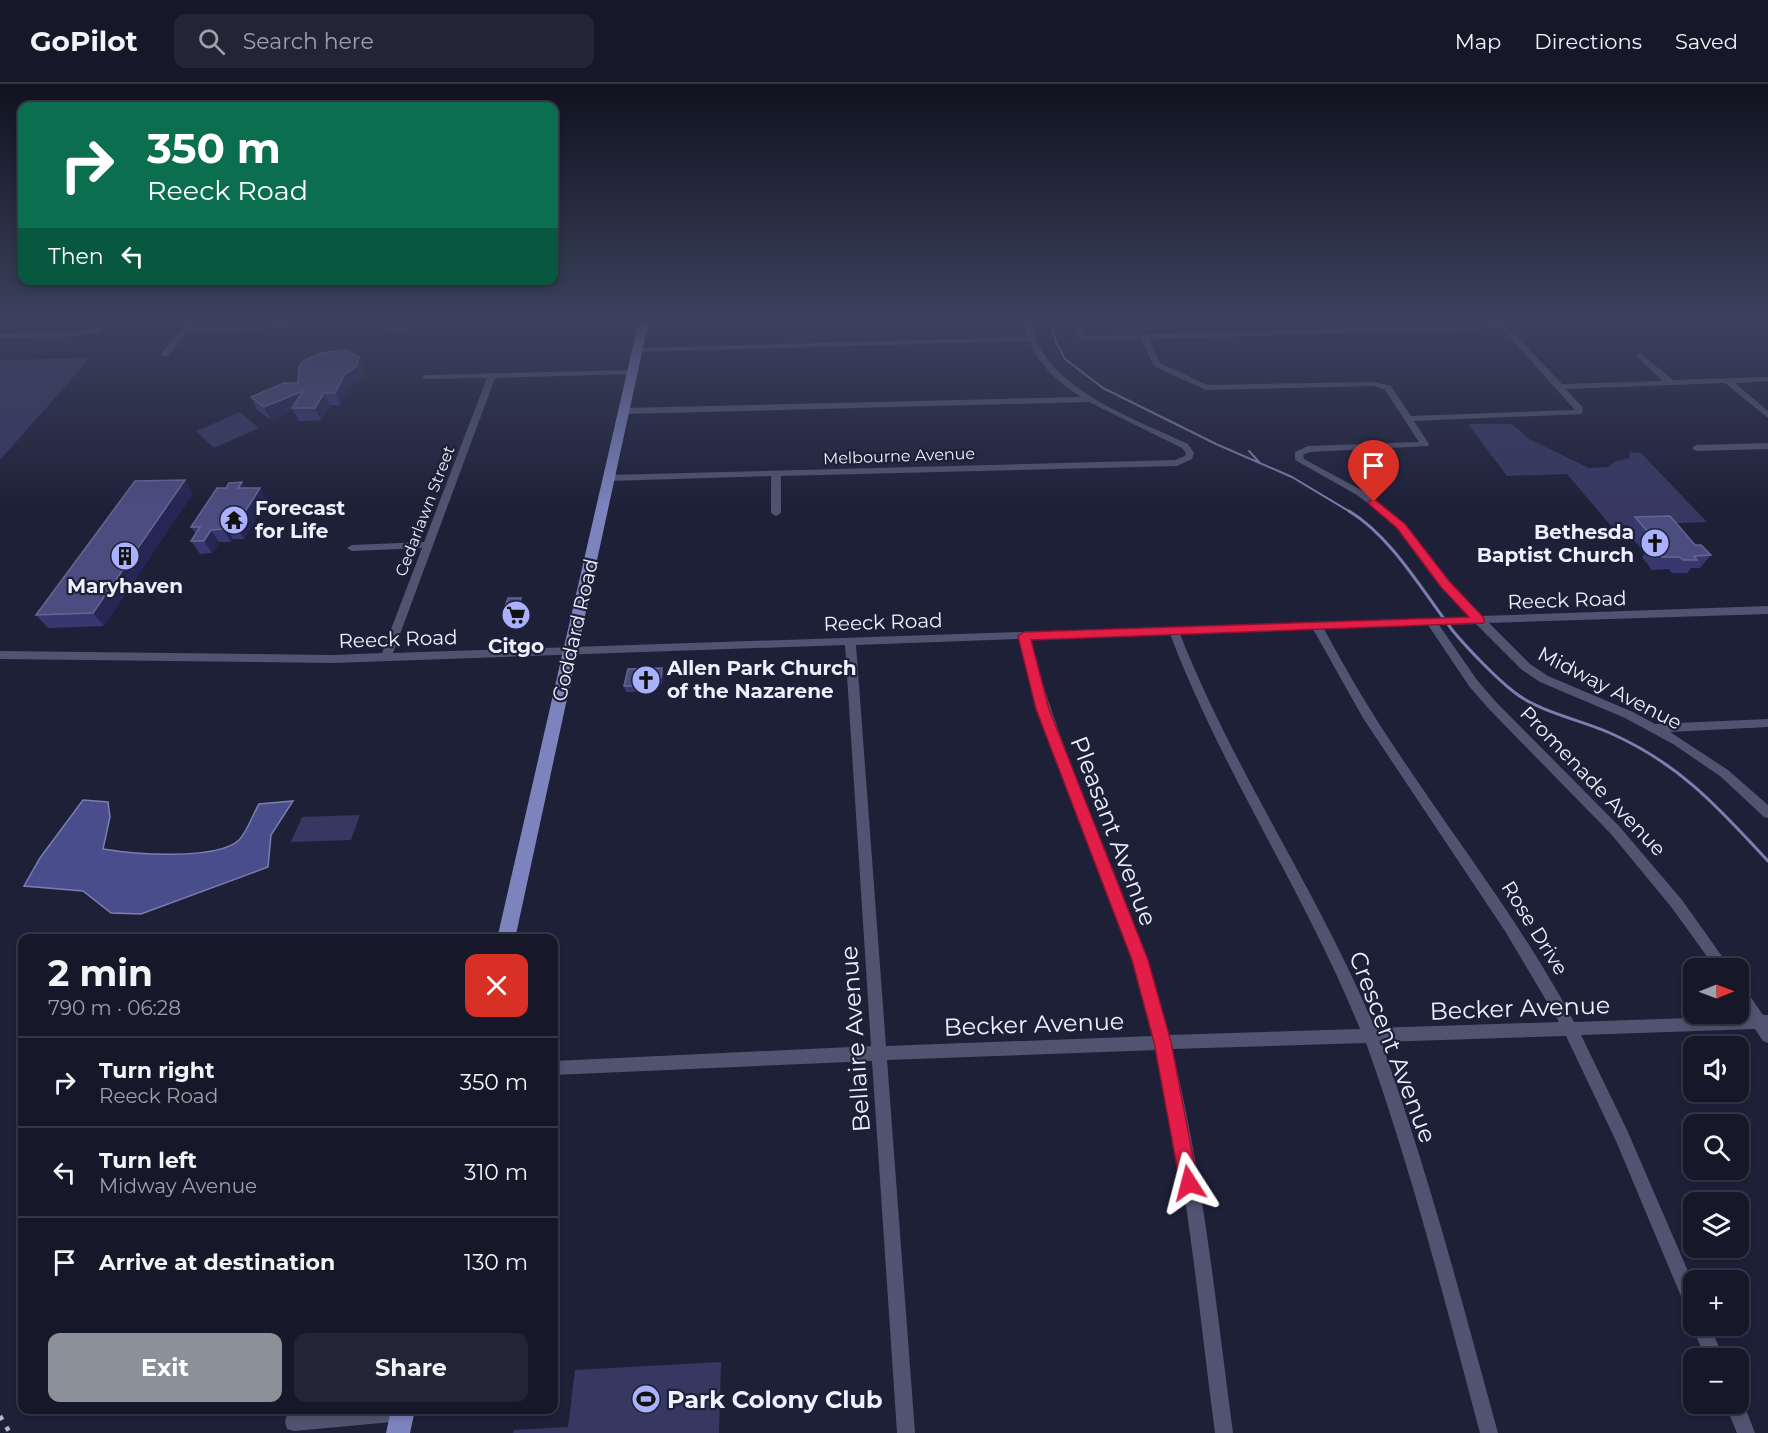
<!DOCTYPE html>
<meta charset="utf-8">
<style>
:root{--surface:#16182a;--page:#232536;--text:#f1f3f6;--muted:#9ea0a8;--line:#353747;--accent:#8c9099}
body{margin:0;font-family:Montserrat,sans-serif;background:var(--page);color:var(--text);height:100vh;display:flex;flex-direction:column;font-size:22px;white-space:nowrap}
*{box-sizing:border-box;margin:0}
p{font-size:20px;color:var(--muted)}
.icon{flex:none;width:33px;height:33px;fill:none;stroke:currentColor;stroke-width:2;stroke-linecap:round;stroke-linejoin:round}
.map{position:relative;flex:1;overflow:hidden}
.drawer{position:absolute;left:18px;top:850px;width:540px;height:480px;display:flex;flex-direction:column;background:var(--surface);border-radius:12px;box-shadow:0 3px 9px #0003,0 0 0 2px var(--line)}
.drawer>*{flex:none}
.top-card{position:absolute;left:18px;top:18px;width:540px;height:183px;border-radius:12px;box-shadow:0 3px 9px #0003,0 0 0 2px var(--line);background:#0b6e4f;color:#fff;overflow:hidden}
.needle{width:39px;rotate:89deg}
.buttons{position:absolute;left:1683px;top:874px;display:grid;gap:12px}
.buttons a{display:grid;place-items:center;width:66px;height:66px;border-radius:12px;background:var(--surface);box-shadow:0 3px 9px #0003,0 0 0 2px var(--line);font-size:30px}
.pin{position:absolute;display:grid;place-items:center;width:51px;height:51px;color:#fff;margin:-62px -26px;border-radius:50% 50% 50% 0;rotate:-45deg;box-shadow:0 0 6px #0007}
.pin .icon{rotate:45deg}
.me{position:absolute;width:66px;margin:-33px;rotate:351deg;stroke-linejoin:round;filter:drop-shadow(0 0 4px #0008)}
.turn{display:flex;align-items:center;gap:21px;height:126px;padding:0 30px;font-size:27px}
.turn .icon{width:78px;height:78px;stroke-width:2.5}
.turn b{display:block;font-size:42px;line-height:51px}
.then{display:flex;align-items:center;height:57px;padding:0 30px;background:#0003;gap:12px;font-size:22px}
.round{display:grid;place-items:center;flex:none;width:63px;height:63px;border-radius:12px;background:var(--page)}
.summary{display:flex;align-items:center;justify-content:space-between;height:102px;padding:0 30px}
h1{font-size:36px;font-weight:700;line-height:45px}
.button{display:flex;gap:12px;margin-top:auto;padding:12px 30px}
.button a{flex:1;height:69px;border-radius:12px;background:var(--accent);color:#fff;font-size:24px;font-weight:700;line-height:69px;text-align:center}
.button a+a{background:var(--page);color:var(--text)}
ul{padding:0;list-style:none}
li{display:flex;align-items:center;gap:18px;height:90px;padding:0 30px;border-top:2px solid var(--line)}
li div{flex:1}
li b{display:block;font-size:22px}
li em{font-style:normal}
header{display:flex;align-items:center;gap:36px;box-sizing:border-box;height:84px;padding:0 30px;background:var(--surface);border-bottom:2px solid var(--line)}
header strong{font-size:28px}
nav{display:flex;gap:33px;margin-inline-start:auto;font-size:21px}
.search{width:420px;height:54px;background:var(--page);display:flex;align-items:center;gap:15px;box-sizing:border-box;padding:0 21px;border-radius:12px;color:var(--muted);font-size:22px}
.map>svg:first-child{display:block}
.green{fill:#363862}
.water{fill:#4a4d8c;stroke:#7b7eae;stroke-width:1.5}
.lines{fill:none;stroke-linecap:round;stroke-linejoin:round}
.stream-far1{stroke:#7b7eae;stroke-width:2}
.stream{stroke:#7b7eae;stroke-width:3}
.minor{fill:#505470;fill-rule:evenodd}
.major{fill:#7d83bd;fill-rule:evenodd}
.rail{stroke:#b5b7c7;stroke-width:4.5;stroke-dasharray:4.5 8;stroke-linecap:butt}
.wall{fill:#383870}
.shaded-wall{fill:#252653}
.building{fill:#4b4c7f;stroke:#656593;stroke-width:1.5}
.route{fill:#e11d48;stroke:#92132f;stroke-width:1.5}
.labels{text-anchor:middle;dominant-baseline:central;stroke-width:4.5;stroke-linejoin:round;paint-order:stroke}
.far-street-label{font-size:16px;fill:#eef0fd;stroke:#1e2038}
.poi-label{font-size:20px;font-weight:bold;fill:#eef0fd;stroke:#1e2038;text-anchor:start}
.street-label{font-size:20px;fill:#eef0fd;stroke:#1e2038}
.near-street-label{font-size:24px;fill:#eef0fd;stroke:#1e2038}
.near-poi-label{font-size:24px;font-weight:bold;fill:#eef0fd;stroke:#1e2038;text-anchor:start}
</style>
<header>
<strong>GoPilot</strong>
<div class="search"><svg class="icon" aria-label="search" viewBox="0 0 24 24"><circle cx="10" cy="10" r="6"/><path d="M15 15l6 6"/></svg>Search here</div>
<nav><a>Map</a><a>Directions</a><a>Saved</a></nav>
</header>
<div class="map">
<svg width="1768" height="1349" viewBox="0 0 1768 1349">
<rect width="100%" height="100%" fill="#1e2038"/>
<path class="green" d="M89,274L85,280L0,376V276Z
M240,328L259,344L214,364L196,347Z
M1468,340H1512L1529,355L1589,384L1608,383L1614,378L1629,374L1630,368L1641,369L1707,438L1611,442L1567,390L1507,392Z
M360,731L351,756L291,758L302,733Z
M721,1278L719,1349H513L514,1346L568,1343L575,1286Z"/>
<path class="water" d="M83,716L108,718L110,733L103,765C133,770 216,777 239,756C247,748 253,730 259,720L293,717L271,751L268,783L141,830L111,829L83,807L24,802L40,774Z"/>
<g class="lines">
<path class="stream-far1" d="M1050,236L1056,258L1065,275L1103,304L1216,360L1292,393L1352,429
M1249,367L1260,379"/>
<path class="stream" d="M1349,427C1392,453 1423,508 1453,547C1468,565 1496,594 1514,608C1539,628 1581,636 1610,649C1680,680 1718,723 1768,777"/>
<path class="minor" d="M185,236H193L191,243L376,237L398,243L426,236H493L489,238L427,240L397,248L376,241L188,247L168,272H162V268L182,245Z
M580,236H648L644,238H584Z
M1022,236H1030C1033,245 1034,254 1039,262C1066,312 1140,337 1188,360L1194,369L1192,375L1177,382L781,392V429L776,432L771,429V392L609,397L604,394L609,391L1175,376L1185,372L1186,369L1182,364L1089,318L624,330L620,327L624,324L1081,313C1060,299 1038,281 1029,257L637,268L633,266L637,264L1027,253Z
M1071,236H1079L1083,249L1089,252L1498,240L1497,236H1501L1562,300L1663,297L1637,273V269H1640L1673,296L1768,293V297L1735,299L1768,327V334L1725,299L1566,305L1583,324L1582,330L1414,337L1429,360L1428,362L1310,368L1303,371L1304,375L1363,407L1392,429L1414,452L1458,509L1481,532L1768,522V530L1489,539L1530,580L1548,592L1633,628L1655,640L1768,635V643L1670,648L1728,686L1768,721V734L1764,733L1720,692L1673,660L1625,634L1540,598L1522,586L1476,540L1439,541L1477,596L1496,618L1619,742L1682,816L1731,885H1716L1672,824L1611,750L1488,624L1469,602L1428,541L1324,545C1347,588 1372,630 1399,670C1458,759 1524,843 1574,938L1746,932L1738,920V901L1743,902L1763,931H1768V959L1763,957L1755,945L1581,951L1627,1046L1694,1201V1232L1688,1229L1616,1057L1566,952L1381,958C1428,1086 1462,1218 1498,1349H1480C1445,1218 1412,1087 1366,959L1172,965C1203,1091 1216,1221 1233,1349H1215C1198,1221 1187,1091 1157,966L887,976L915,1349H897L872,977L554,991V977L871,962L845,561L333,579L0,575V567L333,571L382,569L422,464L352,467L347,464L352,461L424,458L487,294L423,295L422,293L426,291L632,286L636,288L632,290L495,294L393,569L1469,533L1450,513L1408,456L1386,433L1357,411L1295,376V368L1308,362L1419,358L1385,306L1374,302L1206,306L1154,282L1141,255L1085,256L1077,252ZM1502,244L1575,326L1411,332L1391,302L1374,298L1207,301L1160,279L1149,255ZM1313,545L1363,634L1505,847L1559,938L1375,944C1318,808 1234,687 1180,550ZM1170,550C1222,687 1305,809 1360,945L1169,951C1135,815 1065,691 1030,555ZM1019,555C1053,691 1122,815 1154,952L886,962L856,561Z
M97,244H100V248L79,252L0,254V250L79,248Z
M1768,359V365L1696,367L1692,364L1696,361Z
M1694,1239V1242H1710L1724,1275H1706L1692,1242Z
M1738,1313H1741L1755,1349H1737L1725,1320H1738Z
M323,1326H411L412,1328L410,1335L403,1337L294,1347L287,1345L285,1338L287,1331L294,1329Z"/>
<path class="major" d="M639,236H649L515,855H497Z
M391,1326H415L410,1349H386Z"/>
<path class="rail" d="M0,1332L10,1349"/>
</g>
<path class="wall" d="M359,273L364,285L362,295L351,302L340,321H330L321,336L299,337L293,326L271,336L257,326L251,313L298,299Z
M226,404H245L268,416L244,455H233L231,458H219L212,469L200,470L191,457L196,450L191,443Z
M193,409L104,542L48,544L36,531Z
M1635,433L1711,471L1700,484H1691L1687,489H1672L1669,485L1652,486L1642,473L1645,469L1625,446Z
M521,514L525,524L520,538H507L503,529Z
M662,584L664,590L662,600L641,601L640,608H626L624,602Z"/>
<path class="shaded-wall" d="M359,273L364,285L362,295L351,302L340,321L335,309L345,290Z
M303,307L292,324L293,326L271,336L264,323Z
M324,309L330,321L321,336L315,324Z
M185,396L193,409L104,542L93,529Z
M242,398L250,411L238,404Z
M260,404L268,416L244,455L236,442Z
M225,442L233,455L231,458L223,445Z
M211,446L219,458L212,469L204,457Z
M521,514L525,524L520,538L516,529Z
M662,584L664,590L662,600L661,594Z
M639,595L641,601L640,608L638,602Z"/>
<path class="building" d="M345,266L359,273L356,283L345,290L335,309H324L315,324H292L303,307L264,323L251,313L284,299H298L299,283L303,277L320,269Z
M185,396L93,529L36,531L135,397Z
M242,398L238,404H260L236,442H225L223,445L211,446L204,457H191L200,443H191L217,404H226L229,399Z
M1670,432L1695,461H1701L1711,471L1694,472L1697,476H1683L1679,473H1662L1651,460H1658L1635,433Z
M508,514H521L516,529H503Z
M662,584L661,594L639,595L638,602H624L628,585Z"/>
<linearGradient id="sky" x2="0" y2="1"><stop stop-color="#10121f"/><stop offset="0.56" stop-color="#3b425e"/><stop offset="1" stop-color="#3b425e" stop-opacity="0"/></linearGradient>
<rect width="1768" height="425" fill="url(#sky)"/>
<path class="route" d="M1374,415L1405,440L1449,497L1484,534V539L1031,556L1049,625L1148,876L1171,958L1198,1099L1196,1105L1189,1108L1183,1105L1180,1099L1154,958L1132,876L1036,625L1018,552L1024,548L1469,533L1441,503L1397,444L1370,421L1368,418Z"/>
<defs>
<g id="temple-disc" transform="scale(1.5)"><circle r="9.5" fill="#a9b0fc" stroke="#1e2038"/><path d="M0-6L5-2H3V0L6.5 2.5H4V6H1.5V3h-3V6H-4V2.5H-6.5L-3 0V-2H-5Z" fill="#111"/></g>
<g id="church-disc" transform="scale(1.5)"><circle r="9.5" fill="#a9b0fc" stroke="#1e2038"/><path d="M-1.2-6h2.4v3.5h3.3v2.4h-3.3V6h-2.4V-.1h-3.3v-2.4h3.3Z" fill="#111"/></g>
<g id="building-disc" transform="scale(1.5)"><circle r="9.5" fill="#a9b0fc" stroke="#1e2038"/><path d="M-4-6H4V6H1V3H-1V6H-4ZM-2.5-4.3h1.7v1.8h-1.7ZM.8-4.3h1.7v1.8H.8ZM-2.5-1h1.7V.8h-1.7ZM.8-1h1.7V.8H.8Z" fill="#111"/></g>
<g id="supermarket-disc" transform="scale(1.5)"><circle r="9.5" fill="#a9b0fc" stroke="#1e2038"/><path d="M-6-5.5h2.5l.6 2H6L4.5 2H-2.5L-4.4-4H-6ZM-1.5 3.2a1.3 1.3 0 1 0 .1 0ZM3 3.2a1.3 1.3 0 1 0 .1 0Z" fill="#111"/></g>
<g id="stadium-disc" transform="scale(1.5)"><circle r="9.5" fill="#a9b0fc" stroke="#1e2038"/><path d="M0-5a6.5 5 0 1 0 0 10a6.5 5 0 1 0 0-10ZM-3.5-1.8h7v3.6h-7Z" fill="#111"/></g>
</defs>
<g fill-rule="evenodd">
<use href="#temple-disc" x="234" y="436"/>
<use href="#church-disc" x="1655" y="459"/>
<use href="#building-disc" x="125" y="472"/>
<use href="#supermarket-disc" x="516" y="531"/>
<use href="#church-disc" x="646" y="596"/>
<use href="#stadium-disc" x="646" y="1315"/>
</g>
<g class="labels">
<g class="far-street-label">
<text transform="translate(899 372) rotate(-2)">Melbourne Avenue</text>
<text transform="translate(425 427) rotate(-69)">Cedarlawn Street</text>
</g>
<g class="poi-label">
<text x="255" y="424">Forecast<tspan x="255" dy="23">for Life</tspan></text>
<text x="1634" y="448" text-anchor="end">Bethesda<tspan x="1634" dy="23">Baptist Church</tspan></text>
<text x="125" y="502" text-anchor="middle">Maryhaven</text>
<text x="516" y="562" text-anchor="middle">Citgo</text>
<text x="667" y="584">Allen Park Church<tspan x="667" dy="23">of the Nazarene</tspan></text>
</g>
<g class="street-label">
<text transform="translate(1567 516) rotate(-2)">Reeck Road</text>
<text transform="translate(883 538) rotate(-2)">Reeck Road</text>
<text transform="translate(575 546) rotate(-77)">Goddard Road</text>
<text transform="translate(398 555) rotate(-2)">Reeck Road</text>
<text transform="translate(1610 604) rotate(27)">Midway Avenue</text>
<text transform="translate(1593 697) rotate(46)">Promenade Avenue</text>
<text transform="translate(1535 844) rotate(58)">Rose Drive</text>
</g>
<g class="near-street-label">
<text transform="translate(1114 747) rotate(69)">Pleasant Avenue</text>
<text transform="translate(1520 924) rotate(-2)">Becker Avenue</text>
<text transform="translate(1034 940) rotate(-2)">Becker Avenue</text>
<text transform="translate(855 955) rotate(-94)">Bellaire Avenue</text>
<text transform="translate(1393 963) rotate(69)">Crescent Avenue</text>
</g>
<g class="near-poi-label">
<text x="667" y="1315">Park Colony Club</text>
</g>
</g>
</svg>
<div class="buttons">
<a><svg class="needle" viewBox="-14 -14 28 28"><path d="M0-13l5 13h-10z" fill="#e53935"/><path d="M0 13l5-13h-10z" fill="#9ea0a8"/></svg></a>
<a><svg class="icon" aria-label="sound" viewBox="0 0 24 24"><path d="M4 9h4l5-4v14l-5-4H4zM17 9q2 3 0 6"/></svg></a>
<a><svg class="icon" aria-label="search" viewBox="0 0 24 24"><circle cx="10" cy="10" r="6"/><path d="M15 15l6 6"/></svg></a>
<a><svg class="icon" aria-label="layers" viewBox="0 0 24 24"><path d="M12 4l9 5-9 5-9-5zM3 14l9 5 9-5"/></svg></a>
<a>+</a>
<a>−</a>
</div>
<div class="pin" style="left:1374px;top:418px;background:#d93025"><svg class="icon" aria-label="arrive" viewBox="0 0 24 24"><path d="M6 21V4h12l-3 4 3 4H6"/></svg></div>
<svg class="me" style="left:1189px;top:1099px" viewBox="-20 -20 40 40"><path d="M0-17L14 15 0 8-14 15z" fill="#e11d48" stroke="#fff" stroke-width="4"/></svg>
<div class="top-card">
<div class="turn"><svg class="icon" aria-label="right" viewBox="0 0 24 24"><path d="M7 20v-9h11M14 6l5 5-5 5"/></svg><div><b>350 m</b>Reeck Road</div></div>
<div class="then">Then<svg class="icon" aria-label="left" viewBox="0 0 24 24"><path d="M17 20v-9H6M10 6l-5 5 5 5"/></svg></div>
</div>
<section class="drawer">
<div class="summary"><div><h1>2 min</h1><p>790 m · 06:28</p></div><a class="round" style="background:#d93025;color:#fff"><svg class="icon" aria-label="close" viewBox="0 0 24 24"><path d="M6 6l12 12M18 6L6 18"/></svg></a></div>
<ul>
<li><svg class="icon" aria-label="right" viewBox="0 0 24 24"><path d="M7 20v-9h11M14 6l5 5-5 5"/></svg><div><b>Turn right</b><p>Reeck Road</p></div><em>350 m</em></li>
<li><svg class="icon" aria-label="left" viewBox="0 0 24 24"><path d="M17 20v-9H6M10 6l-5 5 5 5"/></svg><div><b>Turn left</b><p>Midway Avenue</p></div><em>310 m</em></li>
<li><svg class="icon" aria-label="arrive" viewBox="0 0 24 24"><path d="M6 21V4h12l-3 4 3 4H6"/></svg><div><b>Arrive at destination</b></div><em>130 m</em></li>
</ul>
<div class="button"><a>Exit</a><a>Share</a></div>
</section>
</div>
